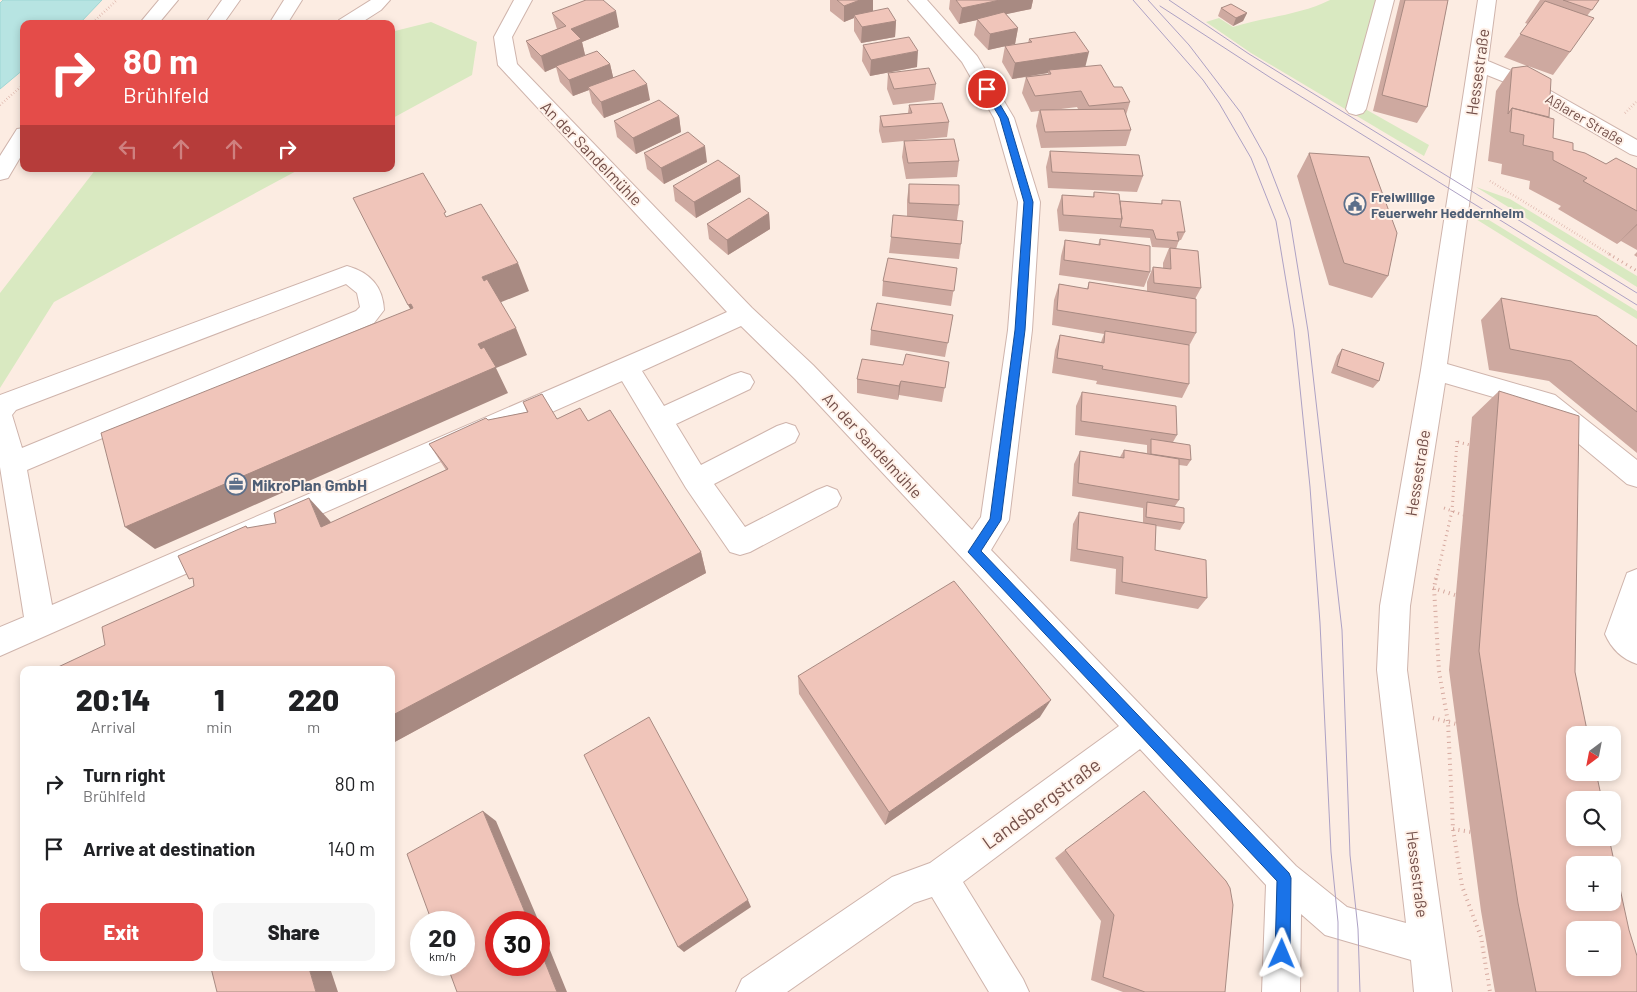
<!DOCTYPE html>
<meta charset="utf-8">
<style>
:root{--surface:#fff;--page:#f6f6f6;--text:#202124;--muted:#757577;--accent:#e44c49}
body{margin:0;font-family:Barlow,sans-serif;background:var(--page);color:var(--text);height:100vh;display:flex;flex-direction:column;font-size:19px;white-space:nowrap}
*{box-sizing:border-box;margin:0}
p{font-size:16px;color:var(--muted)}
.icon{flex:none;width:28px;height:28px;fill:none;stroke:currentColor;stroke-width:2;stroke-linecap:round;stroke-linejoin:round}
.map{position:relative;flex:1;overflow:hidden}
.panel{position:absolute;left:20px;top:666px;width:375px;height:305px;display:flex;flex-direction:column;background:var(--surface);border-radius:10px;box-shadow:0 2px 8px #0003}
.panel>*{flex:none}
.top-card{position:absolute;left:20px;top:20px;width:375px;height:152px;border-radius:10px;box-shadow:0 2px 8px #0003;background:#e44c49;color:#fff;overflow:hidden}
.needle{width:32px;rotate:212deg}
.tools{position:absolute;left:1566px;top:726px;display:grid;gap:10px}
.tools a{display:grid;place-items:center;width:55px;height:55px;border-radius:10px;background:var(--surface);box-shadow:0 2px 8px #0003;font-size:25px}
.speed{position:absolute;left:410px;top:911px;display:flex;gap:10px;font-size:25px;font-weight:700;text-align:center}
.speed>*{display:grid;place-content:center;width:65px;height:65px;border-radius:50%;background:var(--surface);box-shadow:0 2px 8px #0003;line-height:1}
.speed small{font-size:12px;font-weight:400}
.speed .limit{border:8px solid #d22;background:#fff;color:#111}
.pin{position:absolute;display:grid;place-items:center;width:42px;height:42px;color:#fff;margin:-21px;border:2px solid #fff;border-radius:50%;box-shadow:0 1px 5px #0007}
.me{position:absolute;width:55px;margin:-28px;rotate:1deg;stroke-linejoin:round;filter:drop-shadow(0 0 4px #0008)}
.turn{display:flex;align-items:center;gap:18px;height:105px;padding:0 20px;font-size:22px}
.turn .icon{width:65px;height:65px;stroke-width:2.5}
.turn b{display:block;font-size:35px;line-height:42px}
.lanes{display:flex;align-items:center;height:48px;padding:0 20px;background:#0003;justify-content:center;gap:25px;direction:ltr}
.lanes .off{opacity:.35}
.eta{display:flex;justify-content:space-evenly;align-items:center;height:85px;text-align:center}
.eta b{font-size:30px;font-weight:800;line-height:35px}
.action{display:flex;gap:10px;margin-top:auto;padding:10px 20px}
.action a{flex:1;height:58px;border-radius:10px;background:var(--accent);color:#fff;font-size:20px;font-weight:800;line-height:58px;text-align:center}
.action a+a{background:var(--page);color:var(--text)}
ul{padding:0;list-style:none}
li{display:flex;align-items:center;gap:15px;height:65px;padding:0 20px}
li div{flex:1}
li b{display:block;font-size:19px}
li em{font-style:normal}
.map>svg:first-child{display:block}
.green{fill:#d9e9c1}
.water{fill:#b7e4e2;stroke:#9ed6d3}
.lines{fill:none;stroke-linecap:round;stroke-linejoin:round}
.minor-casing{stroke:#cfb4ac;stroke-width:2}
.path-far2{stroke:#d5a89e;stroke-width:2.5;stroke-dasharray:0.5 2.5;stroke-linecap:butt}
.path-far1{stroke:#d5a89e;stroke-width:3;stroke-dasharray:1 4;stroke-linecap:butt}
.path{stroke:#d5a89e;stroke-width:4;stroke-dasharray:1 4.5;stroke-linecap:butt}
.minor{fill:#fff;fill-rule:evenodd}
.tram{stroke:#ada1c4;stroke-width:1}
.wall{fill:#cea9a0;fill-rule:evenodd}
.shaded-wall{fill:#a88a82}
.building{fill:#f0c5ba;stroke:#a88a82;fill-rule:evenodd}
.route{fill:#1a73e8;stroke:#114b97}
.labels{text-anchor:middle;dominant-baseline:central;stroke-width:4;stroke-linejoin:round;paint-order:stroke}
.far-street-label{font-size:14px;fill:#734f49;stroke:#fff1e8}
.far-service-label{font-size:14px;font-weight:bold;fill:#4e5e75;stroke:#fff1e8;text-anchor:start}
.street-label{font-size:16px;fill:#734f49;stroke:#fff1e8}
.service-label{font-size:16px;font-weight:bold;fill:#4e5e75;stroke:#fff1e8;text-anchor:start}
.near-street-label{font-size:19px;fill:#734f49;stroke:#fff1e8}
</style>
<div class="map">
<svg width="1637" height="992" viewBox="0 0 1637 992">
<rect width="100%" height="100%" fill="#fcece2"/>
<path class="green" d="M1330,0H1376L1351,101L1429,145L1424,156L1251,53L1206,22L1219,18L1233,27C1265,17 1300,15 1330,0Z
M431,22L477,42L472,75L391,119V32Z
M96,169H300L54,302L0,388V293Z
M1476,187L1510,199L1637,276V287Z
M1471,209L1637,311V319L1471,216Z"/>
<path class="water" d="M3,0H102L79,24H24V69L0,89V3Z"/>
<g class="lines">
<g class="minor-casing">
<path id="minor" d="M159,0H178L158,24H139Z
M222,0H240L223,24H205Z
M284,0H302L287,24H269Z
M371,0H390L381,10L359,24H337L339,20Z
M514,0H532L512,37L517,64L752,308L813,365L972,530L981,517L1008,330L1018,202L994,118L962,62L908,0H927L977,56L1014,118L1040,202L1032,330L1009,520L991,550L1296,866L1347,907L1406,923L1377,670L1380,606L1421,370L1478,0H1496L1488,61L1526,77L1637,140V156L1630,154L1512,85L1487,75L1447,364L1555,395L1637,460V487L1627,484L1538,410L1445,383L1410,606L1407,670L1452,992H1414L1411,960L1325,935L1301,914L1300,992H1262L1266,885L1140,749L963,882L1023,979L1029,992H989L932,897L914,903L787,992H736L742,979L892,877L930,863L1119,726L795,379L741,326L642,371L664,406L732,375L741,372L750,375L754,382L750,389L676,424L701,465L777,426L786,423L795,426L799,434L795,442L714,484L745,527L817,490L827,486L837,490L841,498L837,506L750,552L740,555L730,552L686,488L622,381L0,656V627L24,617L0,467V395L347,266C369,272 383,286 384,310L374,323L27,470L52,605L683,332L727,312L498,65L494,37ZM346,284L357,293L360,307L356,311L22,448L12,415L16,410Z
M1376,0H1394L1366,109L1363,113L1356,115L1349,113L1346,109Z
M24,128V151L8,178L0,180V156L17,129Z
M1637,569V664C1622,659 1611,648 1605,634L1627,573Z"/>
</g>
<path class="path-far2" d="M91,24L117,0
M0,105L24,84
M1625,113L1637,101
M1490,181L1611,255"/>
<path class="path-far1" d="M1609,254L1637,271
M1458,442L1470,445
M1444,508L1463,515
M1436,580L1452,511L1457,441"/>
<path class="path" d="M1436,578L1434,588L1439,671L1448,722L1453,829L1462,886L1481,937L1490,992
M1433,588L1455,595
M1433,718L1456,724
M1453,829L1471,832"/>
<use href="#minor" class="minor"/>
<path class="tram" d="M1133,0L1203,80L1219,103L1251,158L1276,221L1294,329L1310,487L1320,623L1331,852L1338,922V992
M1148,0L1189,45L1241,113L1266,158L1290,220L1308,331L1342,630L1350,855L1358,929L1360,992
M1169,0L1249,54L1637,293
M1160,6L1271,78L1637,305"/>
</g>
<path class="wall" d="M830,0H873V11L869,12L896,21L895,37L861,43L854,31V18L844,22L830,11Z
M950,0H1033L1031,9L1006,14L1018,28L1015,44L988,50L974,35L977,20L959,24L949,9Z
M1400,0H1448L1427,107L1417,123L1373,111Z
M1540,0H1599L1587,16L1570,52L1553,75L1528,66L1549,117L1553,138L1573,150L1606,164L1637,169V250L1621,241L1617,244L1558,209L1561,206L1529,189L1530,181L1501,174L1502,164L1488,161L1496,91L1512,68L1527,66L1504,57L1528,24L1525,23Z
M1221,8L1247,13L1243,21L1233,26L1218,16Z
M552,13L619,27L582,42L585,55L610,64L613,77L650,100L604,118L592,103L589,90L573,96L560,82L556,67L545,72L531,57L526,41L557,29Z
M1029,39L1085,67L1114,87L1130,102L1126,115L1131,130L1126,146L1041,148L1036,126L1039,111L1031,112L1022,93L1026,77L1012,79L1002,62L1005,46L1028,43ZM1048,73V74L1026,76ZM1077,107L1078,109L1053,110Z
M863,45L917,67L870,76L862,61Z
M888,73L936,84L934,100L893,105L887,89Z
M909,105L949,122L947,137L882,143L879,131L880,116L908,113Z
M679,116L681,132L636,154L617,137L614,121Z
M904,141L959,161L957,177L906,179L902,157Z
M1050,151L1143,176L1137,192L1048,188L1046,167Z
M644,153L707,162L664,184L647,169Z
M1309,153L1388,276L1372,298L1329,285L1297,176Z
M909,184L959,205L957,220L961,244L959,259L889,253L891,237L907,216V200Z
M673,186L741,192L696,218L675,201Z
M1094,192L1120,201L1161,204L1162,200L1185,232L1181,240H1179L1176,249L1201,288L1195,299L1196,333L1189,346V384L1182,398L1096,384L1097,381L1052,373L1055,350L1060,335L1101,342L1104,334L1052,325L1054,300L1059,284L1087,289L1089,282L1147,291V282L1153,267L1163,268V263L1169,248L1152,247L1150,238L1059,231L1057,210L1062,195L1093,197Z
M769,213L770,229L728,255L709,239L707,224Z
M1100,239L1150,272L1144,287L1059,275L1061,256L1065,240L1098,245Z
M1637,252V257L1634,255Z
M957,268L951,306L882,296L883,281Z
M1501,298L1637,346V453L1549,381L1489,370L1481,320Z
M953,315L945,357L870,345L871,330Z
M1342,349L1379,381L1373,388L1331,373L1337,356Z
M949,362L942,402L899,395L898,400L857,393V379L903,365Z
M1499,391L1575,672L1637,992H1495L1481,911L1449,670L1472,417Z
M1082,392L1177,435L1173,442L1191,460L1187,466L1179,465V500L1175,506L1184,523L1180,530L1156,526L1155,550L1207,598L1198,609L1115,594L1116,569L1070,561L1073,524L1079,512L1143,523V508L1072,496L1074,464L1080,451L1120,457L1124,450L1147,453V445L1075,435L1076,406Z
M523,402L557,419L588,421L701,552L706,573L391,744V670L105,645L194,586L246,526L248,528L330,521L331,523L446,470L429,444L488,420L527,412Z
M798,676L1040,717L885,825L799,694Z
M1065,850L1225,992H1123L1091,980L1101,921L1055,858Z"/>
<path class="shaded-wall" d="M860,0H873V11L856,17L854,15V18L844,22V6Z
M1000,0H1033L1031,9L978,20L977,19V20L959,24L962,8Z
M616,11L619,27L582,42L585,55L545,72L541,56L571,29Z
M1247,13L1243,21L1233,26L1236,18Z
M896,21L895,37L861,43L862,27Z
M1018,28L1015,44L988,50L990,34Z
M918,51L917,67L870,76L871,60Z
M1089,52L1085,68L1049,70L1048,73L1012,79L1015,63Z
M610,64L614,81L588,87L589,90L573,96L569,80Z
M647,84L650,100L604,118L601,102Z
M679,116L681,132L636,154L633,138Z
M705,146L707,162L664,184L661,168Z
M740,176L741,192L696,218L694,202Z
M769,213L770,229L728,255L727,240Z
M1637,224V225L1617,244Z
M518,263L529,291L494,305L482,277Z
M411,304L426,331L423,332L408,305Z
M516,328L527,355L496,368L508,393L155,549L125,527L478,344Z
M901,381L899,395L898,400L899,386Z
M309,498L330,521L342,550L321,527Z
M701,552L706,573L391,744V716Z
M1051,700L1040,717L885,825L889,812Z
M483,811L496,821L539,922H529Z
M748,900L751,907L684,952L678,947Z
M539,923L567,992H557L539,947Z
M309,968H330L338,992H316Z"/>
<path class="building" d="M586,0H603L616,11L571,29L581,39L541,56L526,41L566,26L552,13Z
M837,0H860L844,6Z
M956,0H1000L962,8Z
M1405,0H1448L1427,107L1382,95Z
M1563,0H1599L1592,10Z
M1545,1L1594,18L1570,52L1520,34Z
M1231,4L1247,13L1236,18L1221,8Z
M888,8L896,21L862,27L854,15Z
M1004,12L1018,28L990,34L977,19Z
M1075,32L1089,52L1015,63L1005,46L1032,42L1029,39Z
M909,37L918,51L871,60L863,45Z
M597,51L610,64L569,80L556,66Z
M1101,65L1114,87H1122L1130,102L1089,106L1081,91L1035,96L1026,77L1051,74L1049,70Z
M1527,66L1551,79L1549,117L1512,108L1508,114L1512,68Z
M929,68L936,84L894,89L888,73Z
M634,70L647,84L601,102L588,87Z
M659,100L679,116L633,138L614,121Z
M942,103L949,122L883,127L880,116L912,113L909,105Z
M1512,108L1554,119L1553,138L1573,143V150L1585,153L1606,164L1616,158L1637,169V211L1583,181L1587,178L1553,160V152L1523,145L1524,135L1510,132Z
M1124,109L1131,130L1045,132L1040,110Z
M688,132L705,146L661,168L644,153Z
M954,139L959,161L908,163L904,141Z
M1050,151L1139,155L1143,176L1052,172Z
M1309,153L1369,157L1397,233L1388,276L1344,263Z
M718,160L740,176L694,202L673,186Z
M423,173L446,212L444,213L446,217L481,204L518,263L482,277L484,281L487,279L516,328L478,344L481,349L484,347L496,367L125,527L101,433L413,308L411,304L408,305L353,198Z
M909,184L959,185V205L909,203Z
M1094,192L1119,194L1122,219L1063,215L1062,195L1094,197Z
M749,198L769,213L727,240L707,224Z
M1162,200L1180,201L1185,232H1177L1179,241L1156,239L1153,230L1120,227L1122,219L1120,201L1162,204Z
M893,215L963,221L961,244L891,237Z
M1100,239L1150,246V272L1064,260L1065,240L1100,245Z
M1170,248L1198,251L1201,288L1154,283L1153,267L1171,269Z
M888,258L957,268L954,291L883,281Z
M1089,282L1196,299V333L1057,310L1059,284L1088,289Z
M1501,298L1597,316L1637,346V412L1571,361L1510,349Z
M877,303L953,315L948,343L871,330Z
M1105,331L1189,345V384L1102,369L1103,366L1057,358L1060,335L1104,343Z
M1342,349L1384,363L1379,381L1337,366Z
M906,354L949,362L945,388L901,381L899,386L857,379L862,359L903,365Z
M1499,391L1579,416L1575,672L1588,735H1575V772H1596L1602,800H1575V838H1609L1629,930L1637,956V992H1536L1518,903L1479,651ZM1575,865H1612V902H1575ZM1575,930H1612V968H1575Z
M1082,392L1176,406L1177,435L1081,421Z
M542,394L557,419L580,408L588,421L610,410L701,552L391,716V670H56V668L105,645L102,627L194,586L193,578L189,579L178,556L246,526L247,528L276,523L274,513L309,498L321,527L448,469L429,444L486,418L488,420L528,412L523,402Z
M1151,439L1190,445L1191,460L1151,454Z
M1124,450L1179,459V500L1078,483L1080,451L1124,458Z
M1147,502L1184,508V523L1146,517Z
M1079,512L1156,525L1155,550L1206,560L1207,598L1122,582L1123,557L1077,549Z
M954,581L1051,700L889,812L798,676Z
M649,717L748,900L678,947L584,755Z
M1144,791L1226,881L1230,888L1233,905L1225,992H1145L1103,977L1114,915L1065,850Z
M483,811L529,922H496V965H539V947L557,992H457L447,965H464V922H432L407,854Z
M211,968H309L316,992H217Z"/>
<path class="route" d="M987,87L991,89L1008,118L1033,202L1025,330L1001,520L981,551L1289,873L1291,878L1290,954L1287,959L1282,962L1277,959L1275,954L1277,881L968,552L990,519L1015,330L1024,202L1000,118L983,89Z"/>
<defs>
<g id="civic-ring" transform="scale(1.125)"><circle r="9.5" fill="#fff1e8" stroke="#5c6f8a" stroke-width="1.5"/><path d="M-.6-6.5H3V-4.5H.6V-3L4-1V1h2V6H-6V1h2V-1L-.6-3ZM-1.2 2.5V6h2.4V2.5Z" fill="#5c6f8a"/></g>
<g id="office-ring" transform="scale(1.125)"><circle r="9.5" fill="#fff1e8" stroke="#5c6f8a" stroke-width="1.5"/><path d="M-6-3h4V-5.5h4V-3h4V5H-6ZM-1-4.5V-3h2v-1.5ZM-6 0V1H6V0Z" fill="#5c6f8a"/></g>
</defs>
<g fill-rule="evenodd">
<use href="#civic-ring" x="1355" y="204"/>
<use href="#office-ring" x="236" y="484"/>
</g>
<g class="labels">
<g class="far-street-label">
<text transform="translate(1585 119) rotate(30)">Aßlarer Straße</text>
</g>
<g class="far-service-label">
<text x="1371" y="196">Freiwillige<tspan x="1371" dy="16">Feuerwehr Heddernheim</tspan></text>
</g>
<g class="street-label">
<text transform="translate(1477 72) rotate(-82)">Hessestraße</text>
<text transform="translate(592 153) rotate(46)">An der Sandelmühle</text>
<text transform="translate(873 445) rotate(47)">An der Sandelmühle</text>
<text transform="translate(1417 473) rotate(-81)">Hessestraße</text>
<text transform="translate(1418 874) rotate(83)">Hessestraße</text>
</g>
<g class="service-label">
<text x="252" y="484">MikroPlan GmbH</text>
</g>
<g class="near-street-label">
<text transform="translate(1041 803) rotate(-36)">Landsbergstraße</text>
</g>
</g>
</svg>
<div class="tools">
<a><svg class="needle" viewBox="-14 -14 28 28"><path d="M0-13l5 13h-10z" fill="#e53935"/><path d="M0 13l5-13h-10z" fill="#757577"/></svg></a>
<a><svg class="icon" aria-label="search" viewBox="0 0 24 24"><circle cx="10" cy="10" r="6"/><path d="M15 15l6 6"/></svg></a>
<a>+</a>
<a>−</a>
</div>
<div class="speed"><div>20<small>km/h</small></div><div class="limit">30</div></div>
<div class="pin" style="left:987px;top:89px;background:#d93025"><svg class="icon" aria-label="arrive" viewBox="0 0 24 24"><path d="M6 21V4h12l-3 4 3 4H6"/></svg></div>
<svg class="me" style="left:1282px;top:954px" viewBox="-20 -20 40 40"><path d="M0-17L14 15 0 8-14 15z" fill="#1a73e8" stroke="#fff" stroke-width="4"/></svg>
<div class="top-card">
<div class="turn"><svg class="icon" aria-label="right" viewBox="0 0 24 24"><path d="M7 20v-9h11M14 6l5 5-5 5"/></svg><div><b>80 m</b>Brühlfeld</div></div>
<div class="lanes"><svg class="icon off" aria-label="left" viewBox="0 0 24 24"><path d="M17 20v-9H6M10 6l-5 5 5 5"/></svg><svg class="icon off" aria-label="ahead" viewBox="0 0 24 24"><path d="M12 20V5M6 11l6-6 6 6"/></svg><svg class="icon off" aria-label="ahead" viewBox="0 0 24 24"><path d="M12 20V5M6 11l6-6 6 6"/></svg><svg class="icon" aria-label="right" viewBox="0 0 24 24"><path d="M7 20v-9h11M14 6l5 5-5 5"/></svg></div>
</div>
<section class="panel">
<div class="eta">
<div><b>20:14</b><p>Arrival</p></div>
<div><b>1</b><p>min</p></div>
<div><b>220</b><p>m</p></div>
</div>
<ul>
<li><svg class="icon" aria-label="right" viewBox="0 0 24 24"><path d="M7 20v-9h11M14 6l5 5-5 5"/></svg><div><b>Turn right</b><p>Brühlfeld</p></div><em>80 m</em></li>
<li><svg class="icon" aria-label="arrive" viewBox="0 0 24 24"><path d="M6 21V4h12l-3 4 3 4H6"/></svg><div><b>Arrive at destination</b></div><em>140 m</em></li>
</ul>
<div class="action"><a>Exit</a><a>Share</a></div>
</section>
</div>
